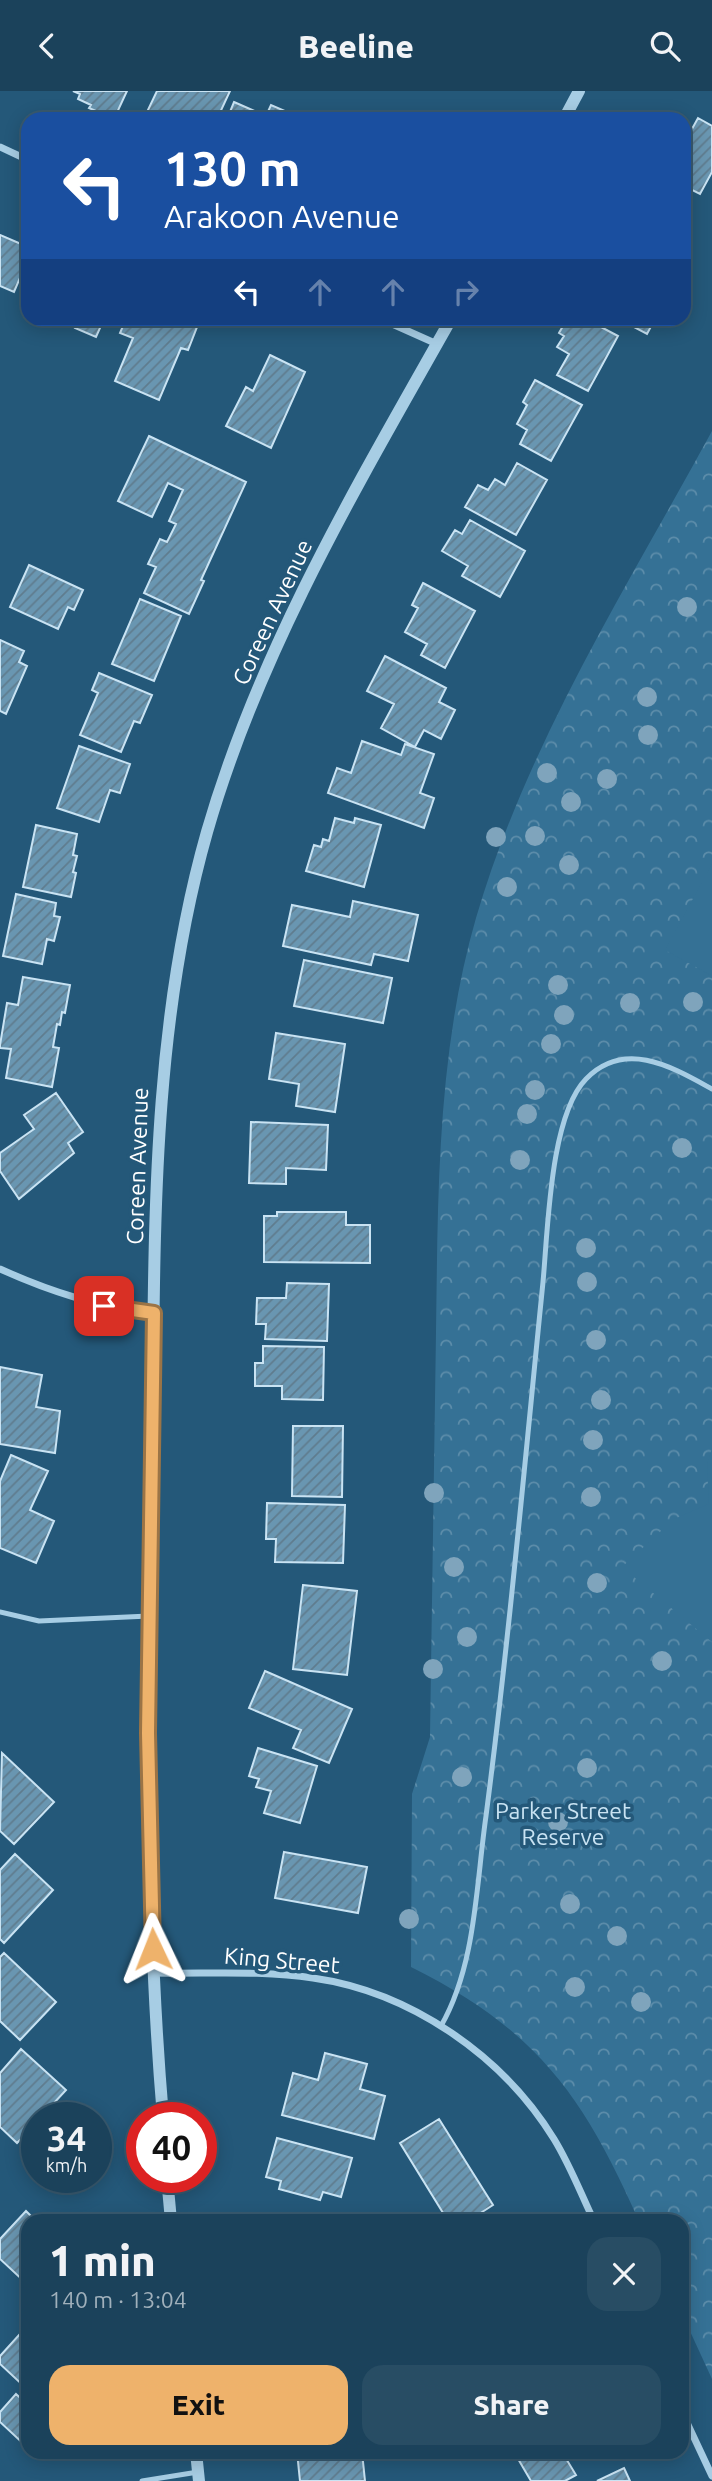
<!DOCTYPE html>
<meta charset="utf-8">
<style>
:root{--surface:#1b425b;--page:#284d64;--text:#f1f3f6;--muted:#a0b0bb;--line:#395b71;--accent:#eeb26b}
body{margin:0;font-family:Ubuntu,sans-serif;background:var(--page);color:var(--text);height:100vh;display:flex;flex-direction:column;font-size:26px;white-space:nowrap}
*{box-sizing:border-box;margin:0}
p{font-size:23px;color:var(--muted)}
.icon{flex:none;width:38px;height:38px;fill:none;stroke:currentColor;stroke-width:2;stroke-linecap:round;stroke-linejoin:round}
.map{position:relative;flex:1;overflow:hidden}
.drawer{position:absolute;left:21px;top:2123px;width:668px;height:245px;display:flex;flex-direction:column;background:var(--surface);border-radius:21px;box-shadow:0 4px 18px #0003,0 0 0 2px var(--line)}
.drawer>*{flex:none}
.guide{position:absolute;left:21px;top:21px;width:670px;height:214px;border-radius:21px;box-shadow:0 4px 18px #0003,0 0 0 2px var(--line);background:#1a4fa0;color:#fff;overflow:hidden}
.speed{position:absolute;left:21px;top:2011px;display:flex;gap:14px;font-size:35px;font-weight:700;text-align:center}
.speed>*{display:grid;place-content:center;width:91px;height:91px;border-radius:50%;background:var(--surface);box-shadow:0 4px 18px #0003,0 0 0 2px var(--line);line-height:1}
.speed small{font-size:18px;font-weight:400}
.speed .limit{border:10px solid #d22;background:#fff;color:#111}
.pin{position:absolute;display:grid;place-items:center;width:60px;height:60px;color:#fff;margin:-30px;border-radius:14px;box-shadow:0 4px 10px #0006}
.me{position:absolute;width:77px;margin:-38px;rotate:358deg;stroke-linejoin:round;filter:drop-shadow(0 0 5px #0008)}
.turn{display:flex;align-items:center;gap:24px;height:147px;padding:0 28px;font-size:32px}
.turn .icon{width:91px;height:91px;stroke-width:2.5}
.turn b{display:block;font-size:49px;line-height:60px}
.lanes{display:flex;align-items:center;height:66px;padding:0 28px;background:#0003;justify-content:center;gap:35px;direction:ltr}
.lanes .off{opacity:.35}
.round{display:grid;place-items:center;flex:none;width:74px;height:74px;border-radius:21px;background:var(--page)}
.head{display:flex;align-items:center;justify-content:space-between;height:119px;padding:0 28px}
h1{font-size:42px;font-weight:800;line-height:52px}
.cta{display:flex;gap:14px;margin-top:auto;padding:14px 28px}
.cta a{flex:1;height:80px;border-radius:21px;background:var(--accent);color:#111;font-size:28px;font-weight:800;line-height:80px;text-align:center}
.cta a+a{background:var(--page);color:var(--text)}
header{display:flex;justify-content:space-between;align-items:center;height:91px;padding:0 28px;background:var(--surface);font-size:32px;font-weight:800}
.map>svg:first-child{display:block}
.forest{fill:url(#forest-crowns)}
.pitch{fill:#357195}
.building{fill:url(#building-hatch);stroke:#c9e3f3;stroke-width:2}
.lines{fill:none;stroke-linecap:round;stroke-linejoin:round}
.service{stroke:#a7cde4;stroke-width:5}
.minor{stroke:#a7cde4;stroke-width:7}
.tertiary{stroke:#a7cde4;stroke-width:12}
.tree{fill:#7fa4bc}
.route-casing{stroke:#9b7446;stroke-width:18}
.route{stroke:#eeb26b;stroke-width:12}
.labels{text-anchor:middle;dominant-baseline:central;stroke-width:7;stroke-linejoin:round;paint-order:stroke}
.street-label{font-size:23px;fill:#fff;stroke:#245879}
.park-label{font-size:23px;fill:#c9e3f3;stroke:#245879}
</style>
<header><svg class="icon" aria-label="back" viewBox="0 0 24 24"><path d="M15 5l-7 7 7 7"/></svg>Beeline<svg class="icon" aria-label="search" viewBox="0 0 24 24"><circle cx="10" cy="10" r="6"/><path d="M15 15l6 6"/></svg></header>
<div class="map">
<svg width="712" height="2390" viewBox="0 0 712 2390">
<defs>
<pattern id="forest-crowns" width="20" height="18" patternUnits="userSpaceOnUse" patternTransform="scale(1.75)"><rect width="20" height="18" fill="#357195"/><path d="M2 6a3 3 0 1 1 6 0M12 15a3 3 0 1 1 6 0" fill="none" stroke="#5d8daa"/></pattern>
<pattern id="building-hatch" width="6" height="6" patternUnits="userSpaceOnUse" patternTransform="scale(1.75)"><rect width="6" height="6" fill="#6996b1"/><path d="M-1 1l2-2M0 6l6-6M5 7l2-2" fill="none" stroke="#5f7c8e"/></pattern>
</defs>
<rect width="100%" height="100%" fill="#245879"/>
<path class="forest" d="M712,340V2288L683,2225L682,2130H639C583,2004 537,1939 411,1876L412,1703L430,1646C432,1511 434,1377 436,1242C438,1103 437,962 476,827C527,653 626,498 712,340Z"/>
<path class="pitch" d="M712,773V885L665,859Z
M712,1357V1551L622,1476L674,1428L709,1413L707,1373Z"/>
<path class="building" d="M73,0H127L114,28L89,17L91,14L78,8L80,3Z
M157,0H230L217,28H162L147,21Z
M234,11L266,25L271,14L301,27L227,28Z
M698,27L712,35V81L700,103L684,95V46L687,47Z
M0,144L28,156V168L14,201L0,195Z
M28,192V211L21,208Z
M67,228H104L96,246L75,237L77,232Z
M126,228H178L197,236L188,259L181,257L159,309L115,290L133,247L120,242Z
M567,228H586L618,245L588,300L557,284L569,263L557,256L564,245L559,242Z
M619,228H655L647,243Z
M270,264L305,281L271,357L226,335L246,296L253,300Z
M535,289L582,314L551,370L520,353L527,339L517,333L527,314L523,311Z
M149,345L246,391L201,489L204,490L189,523L144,502L156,476L148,473L160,448L167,451L176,433L169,430L183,399L168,392L152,426L118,410Z
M517,372L547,389L516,444L465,416L478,394L488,399L495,388L505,394Z
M470,429L525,460L500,506L462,485L468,475L442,460L455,439L462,443Z
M29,474L83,499L74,519L68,516L58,538L10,516Z
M423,492L475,520L445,577L421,564L427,553L405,541L418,517L412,514Z
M140,508L181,525L154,590L112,573Z
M0,549L24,560L19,571L27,575L6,623L0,620Z
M385,565L446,597L439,611L455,619L441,648L424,639L415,656L381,637L394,613L367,600Z
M99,582L152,604L140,632L134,630L121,661L80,644L98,602L92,599Z
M362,650L401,664L405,653L434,663L420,702L434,707L424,737L328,702L337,677L351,682Z
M79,655L130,673L120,702L110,699L99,731L57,717Z
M335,727L354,732L355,727L381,734L364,796L306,780L314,754L321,756L323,748L329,750Z
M36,734L77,743L73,764L77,765L73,781L76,782L71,806L23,796Z
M16,803L56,812L54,825L60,826L54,850L47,848L42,873L3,865Z
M353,810L418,824L408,870L374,863L371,874L283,855L292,814L350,826Z
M304,869L392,887L383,932L294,915Z
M23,886L70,894L65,922L62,921L60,934L57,933L53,956L59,957L52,996L6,987L11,958L0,957V954L7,912L18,914Z
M276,942L345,953L335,1021L296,1015L299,993L269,988Z
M56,1002L83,1041L68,1052L74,1062L19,1108L0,1080V1062L34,1038L24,1024Z
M251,1031L328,1034L326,1079L286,1077V1093L249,1092Z
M277,1121H346V1134H370V1172L264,1171V1125H277Z
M287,1192L329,1193L327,1250L265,1248L266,1233H256L257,1207H286Z
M263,1255L324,1256L323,1309L282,1308V1295H255V1272H263Z
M0,1276L42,1284L36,1316L60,1320L55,1362L0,1353Z
M293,1335H343L342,1406L292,1405Z
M11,1364L48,1380L30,1419L54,1430L36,1472L0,1457V1390Z
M267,1412L345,1414L343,1472L275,1471L276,1448H266Z
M303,1494L357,1500L347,1584L293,1578Z
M265,1580L352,1618L329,1672L293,1657L301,1639L249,1617Z
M258,1657L317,1675L300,1732L264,1722L271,1700L256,1696L259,1688L249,1685Z
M2,1662L54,1711L14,1753L0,1740Z
M284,1761L367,1776L358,1822L275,1807Z
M15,1763L53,1799L4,1852L0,1848V1779Z
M4,1862L56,1911L20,1949L0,1930V1866Z
M21,1958L66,1999L41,2026H37V2031L17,2052L0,2036V1982Z
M325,1962L367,1973L360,1998L385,2005L374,2048L282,2024L293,1982L318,1989Z
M439,2028L493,2114L468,2130H448L400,2052Z
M277,2047L352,2067L341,2106L323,2101L320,2109L279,2098L281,2090L266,2086Z
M26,2120L36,2130H28V2194L0,2168V2148Z
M28,2234V2299L0,2273V2265Z
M16,2303L28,2314V2357L0,2331V2321Z
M297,2361H362L365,2390H300Z
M514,2361H562L576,2384L565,2390H531Z
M624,2377L630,2390H597Z"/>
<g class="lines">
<path class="service" d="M0,1521L39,1530L149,1525
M441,1935C476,1874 476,1794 486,1725C509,1548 525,1369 543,1191C548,1138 550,1025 586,988C625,948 672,976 712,998
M142,2390L198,2381"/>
<path class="minor" d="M0,56L28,69
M381,228L437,253
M0,1178C51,1201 98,1216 154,1222
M154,1882C206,1883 261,1879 313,1887C411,1901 503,1965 554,2048C570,2074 581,2103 594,2130
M682,2321L712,2385"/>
<path class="tertiary" d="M564,28L579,0
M163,2026C144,1803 148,1578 152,1354C155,1148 150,941 207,741C260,557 358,393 451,228
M167,2086L171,2130
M196,2361L199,2390"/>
</g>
<g class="tree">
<circle cx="687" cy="516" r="10"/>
<circle cx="647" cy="606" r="10"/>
<circle cx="648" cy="644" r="10"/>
<circle cx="547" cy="682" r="10"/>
<circle cx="607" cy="688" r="10"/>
<circle cx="571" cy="711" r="10"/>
<circle cx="535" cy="745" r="10"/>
<circle cx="496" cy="746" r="10"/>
<circle cx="569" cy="774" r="10"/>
<circle cx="507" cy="796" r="10"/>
<circle cx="558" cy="894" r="10"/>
<circle cx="693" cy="911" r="10"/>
<circle cx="630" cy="912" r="10"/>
<circle cx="564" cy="924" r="10"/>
<circle cx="551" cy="953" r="10"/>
<circle cx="535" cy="999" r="10"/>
<circle cx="527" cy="1023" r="10"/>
<circle cx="682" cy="1057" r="10"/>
<circle cx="520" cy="1069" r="10"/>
<circle cx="586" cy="1157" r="10"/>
<circle cx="587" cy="1191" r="10"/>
<circle cx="596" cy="1249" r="10"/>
<circle cx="601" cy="1309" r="10"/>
<circle cx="593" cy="1349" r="10"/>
<circle cx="434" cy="1402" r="10"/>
<circle cx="591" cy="1406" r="10"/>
<circle cx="454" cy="1476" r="10"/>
<circle cx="597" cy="1492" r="10"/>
<circle cx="467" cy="1546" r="10"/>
<circle cx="662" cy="1570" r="10"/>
<circle cx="433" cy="1578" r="10"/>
<circle cx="587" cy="1677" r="10"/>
<circle cx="462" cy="1686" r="10"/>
<circle cx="558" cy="1731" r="10"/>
<circle cx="570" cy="1813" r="10"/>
<circle cx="409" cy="1828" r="10"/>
<circle cx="617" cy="1845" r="10"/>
<circle cx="575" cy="1896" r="10"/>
<circle cx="641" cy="1911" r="10"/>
</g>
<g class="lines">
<g class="route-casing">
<path id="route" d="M104,1215L154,1222L148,1642L153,1858"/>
</g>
<use href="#route" class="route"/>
</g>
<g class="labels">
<g class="street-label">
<text transform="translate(272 521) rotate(-65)">Coreen Avenue</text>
<text transform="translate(137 1075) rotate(-88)">Coreen Avenue</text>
<text transform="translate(282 1869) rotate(5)">King Street</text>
</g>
<g class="park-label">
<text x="563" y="1719">Parker Street<tspan x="563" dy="26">Reserve</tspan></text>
</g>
</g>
</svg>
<div class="speed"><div>34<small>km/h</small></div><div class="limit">40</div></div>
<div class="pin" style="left:104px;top:1215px;background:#d93025"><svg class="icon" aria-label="arrive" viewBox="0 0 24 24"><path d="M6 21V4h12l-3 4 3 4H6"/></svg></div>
<svg class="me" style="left:153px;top:1858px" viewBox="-20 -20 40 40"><path d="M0-17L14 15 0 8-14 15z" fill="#eeb26b" stroke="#fff" stroke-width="4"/></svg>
<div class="guide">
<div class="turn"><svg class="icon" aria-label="left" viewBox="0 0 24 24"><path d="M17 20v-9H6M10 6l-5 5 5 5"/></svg><div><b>130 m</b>Arakoon Avenue</div></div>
<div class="lanes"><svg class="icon" aria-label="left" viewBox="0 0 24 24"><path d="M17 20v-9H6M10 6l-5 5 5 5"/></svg><svg class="icon off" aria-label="ahead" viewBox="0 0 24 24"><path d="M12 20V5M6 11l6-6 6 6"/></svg><svg class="icon off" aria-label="ahead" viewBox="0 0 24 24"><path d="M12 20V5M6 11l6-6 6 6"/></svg><svg class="icon off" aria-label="right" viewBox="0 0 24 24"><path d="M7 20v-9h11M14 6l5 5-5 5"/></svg></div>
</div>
<section class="drawer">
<div class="head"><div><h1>1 min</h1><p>140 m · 13:04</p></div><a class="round"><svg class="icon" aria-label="close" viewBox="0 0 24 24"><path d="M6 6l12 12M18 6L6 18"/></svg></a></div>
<div class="cta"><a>Exit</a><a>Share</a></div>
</section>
</div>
